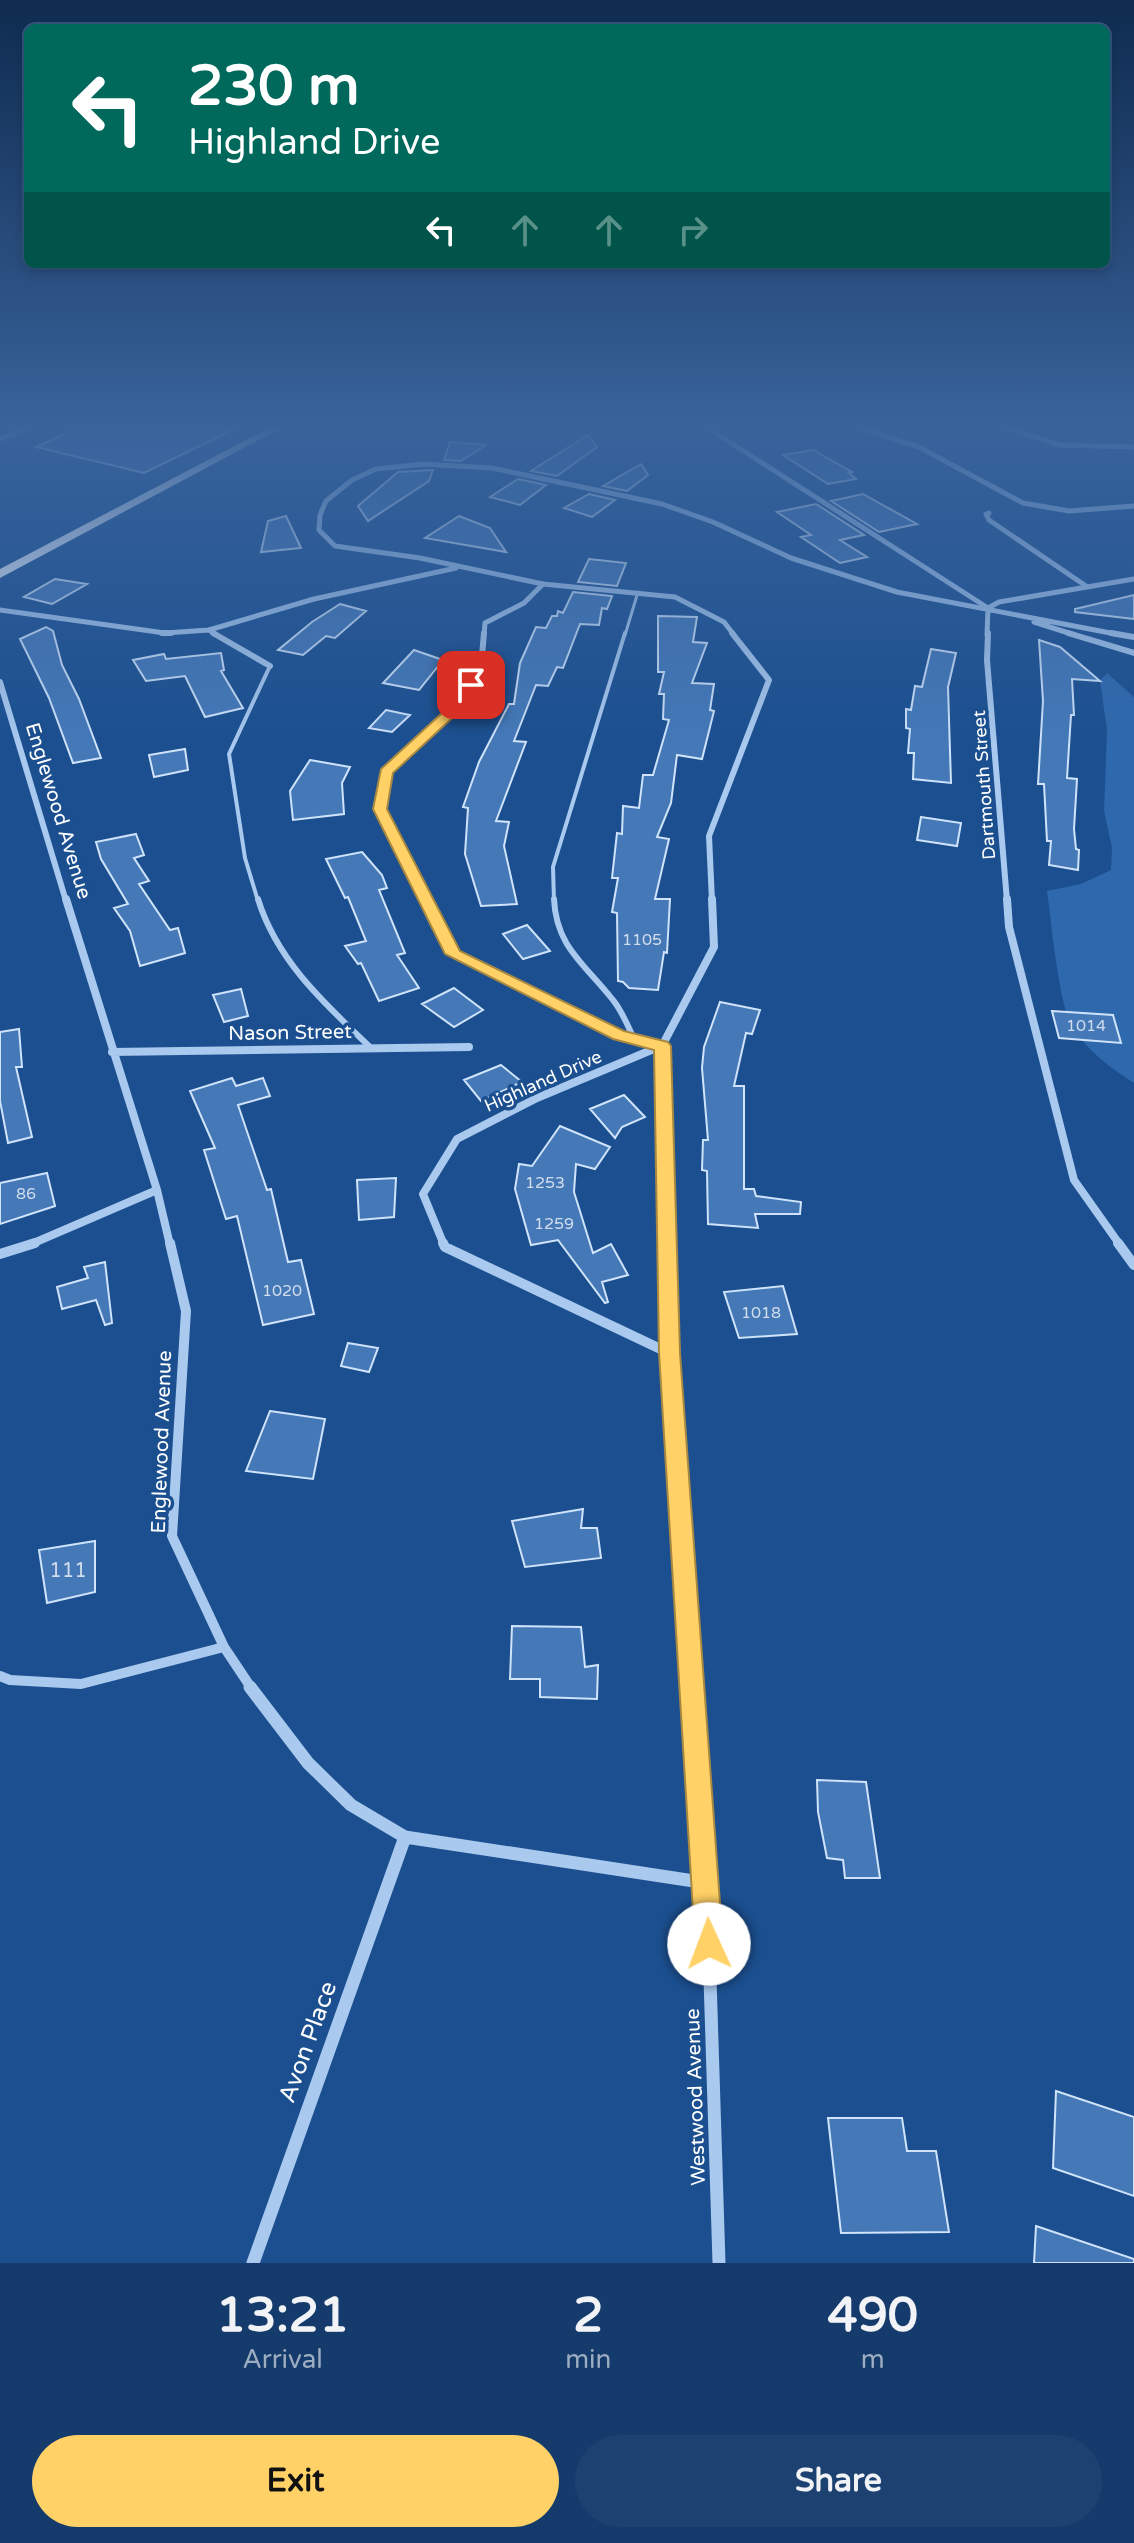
<!DOCTYPE html>
<style>
:root{--surface:#143b6b;--page:#1d4271;--text:#f1f3f6;--muted:#9dadc1;--line:#33557e;--accent:#ffd166}
body{margin:0;font-family:"Varela Round",sans-serif;background:var(--page);color:var(--text);height:100vh;display:flex;flex-direction:column;font-size:30px;white-space:nowrap}
*{box-sizing:border-box;margin:0}
p{font-size:26px;color:var(--muted)}
.icon{flex:none;width:44px;height:44px;fill:none;stroke:currentColor;stroke-width:2;stroke-linecap:round;stroke-linejoin:round}
.map{position:relative;height:2263px;overflow:hidden}
.sheet{display:flex;flex-direction:column;background:var(--surface);flex:1}
.sheet>*{flex:none}
.banner{position:absolute;left:24px;top:24px;width:1086px;height:244px;border-radius:12px;box-shadow:0 4px 12px #0003,0 0 0 2px var(--line);background:#00695c;color:#fff;overflow:hidden}
.pin{position:absolute;display:grid;place-items:center;width:68px;height:68px;color:#fff;margin:-34px;border-radius:16px;box-shadow:0 4px 12px #0006}
.me{position:absolute;width:88px;margin:-44px;rotate:358deg;stroke-linejoin:round;filter:drop-shadow(0 0 6px #0008)}
.turn{display:flex;align-items:center;gap:28px;height:168px;padding:0 32px;font-size:36px}
.turn .icon{width:104px;height:104px;stroke-width:2.5}
.turn b{display:block;font-size:56px;line-height:68px}
.lanes{display:flex;align-items:center;height:76px;padding:0 32px;background:#0003;justify-content:center;gap:40px;direction:ltr}
.lanes .off{opacity:.35}
.eta{display:flex;justify-content:space-evenly;align-items:center;height:136px;text-align:center}
.eta b{font-size:48px;font-weight:700;line-height:56px}
.cta{display:flex;gap:16px;margin-top:auto;padding:16px 32px}
.cta a{flex:1;height:92px;border-radius:48px;background:var(--accent);color:#111;font-size:32px;font-weight:700;line-height:92px;text-align:center}
.cta a+a{background:var(--page);color:var(--text)}
.map>svg:first-child{display:block}
.green{fill:#2e69ad}
.building{fill:#4478b7;stroke:#cfe3fa;stroke-width:2}
.lines{fill:none;stroke-linecap:round;stroke-linejoin:round}
.service-far2{stroke:#a9c9ee;stroke-width:3}
.service-far1{stroke:#a9c9ee;stroke-width:4}
.service{stroke:#a9c9ee;stroke-width:6}
.minor-far4{stroke:#a9c9ee;stroke-width:5}
.minor-far3{stroke:#a9c9ee;stroke-width:6}
.minor-far2{stroke:#a9c9ee;stroke-width:8}
.minor-far1{stroke:#a9c9ee;stroke-width:10}
.minor{stroke:#a9c9ee;stroke-width:13}
.primary{fill:#f0f6ff;fill-rule:evenodd}
.route{fill:#ffd166;stroke:#a68842;stroke-width:2}
.labels{text-anchor:middle;dominant-baseline:central;stroke-width:7;stroke-linejoin:round;paint-order:stroke}
.number-label{font-size:16px;fill:#d0dded}
.far-street-label{font-size:18px;fill:#fff;stroke:#1b4f8f}
.street-label{font-size:20px;fill:#fff;stroke:#1b4f8f}
.near-number-label{font-size:20px;fill:#d0dded}
.near-street-label{font-size:24px;fill:#fff;stroke:#1b4f8f}
</style>
<div class="map">
<svg width="1134" height="2263" viewBox="0 0 1134 2263">
<rect width="100%" height="100%" fill="#1b4f8f"/>
<path class="green" d="M1107,673L1134,697V1083C1112,1069 1089,1052 1074,1030C1059,1010 1051,919 1047,891L1081,884L1111,870L1112,848L1104,811L1107,730L1100,681Z"/>
<path class="building" d="M78,428H237L144,473L36,447Z
M588,435L597,447L557,476L531,471Z
M450,442L486,445L461,461L444,460Z
M813,450L852,472L849,473L856,479L828,484L783,455Z
M641,464L648,475L627,491L603,486Z
M433,470L429,481L368,521L358,506L398,472Z
M518,479L546,485L520,505L490,497Z
M589,494L615,500L592,517L564,508Z
M863,494L917,524L879,532L831,501Z
M816,504L864,535L840,540L867,557L840,563L801,537L811,535L777,512Z
M286,516L301,548L261,552L268,521Z
M459,516L490,528L506,552L425,538Z
M589,559L626,563L617,586L578,582Z
M55,579L87,584L52,604L24,597Z
M573,592L612,596L607,609L602,608L599,625L580,624L563,668L557,667L548,686L536,685L514,741L526,742L496,821L509,822L504,846L517,904L481,906L465,854L468,808L463,807L479,762L509,704H514L520,663L536,627L546,628L552,616H557L558,611L563,613Z
M1134,595V619L1075,612V609Z
M340,604L366,611L335,638L326,636L303,655L278,650L312,622Z
M658,616L697,617L693,642L707,643L692,683L714,684L710,710L714,711L702,759L677,755L671,803L657,837L669,839L655,899H670L667,953L664,952L658,990L629,988L623,982L618,981L617,913L612,912L618,878H612L617,833L622,834L623,806L639,808L643,775H653L669,720L663,719L664,694H659L664,672H658Z
M46,627L53,631L62,665L79,699L101,758L73,763L49,698L20,639Z
M1039,640L1060,647L1100,681L1072,679L1074,715H1071L1067,778L1077,779L1074,829L1076,849L1079,850L1078,870L1049,865L1051,841H1047L1044,784H1038L1043,701Z
M931,649L956,653L948,687L951,783L913,779L914,753H908L910,729L906,728V709L911,710L915,686L922,687Z
M414,650L443,660L419,690L383,683Z
M221,653L224,670L221,671L243,708L205,717L185,676L146,681L133,660L164,654L166,659Z
M386,710L410,715L392,732L369,728Z
M185,749L188,770L154,777L149,755Z
M310,760L350,767L342,783L344,814L293,820L290,791Z
M921,817L961,823L957,846L917,840Z
M136,834L144,855L134,858L149,881L139,884L170,930L178,928L185,953L140,966L130,931L114,908L128,904L101,859L96,842Z
M362,852L382,875L387,888L379,890L405,953L397,955L419,988L379,1001L361,963L358,964L345,946L366,941L348,897L345,898L326,859Z
M527,925L550,951L523,959L503,934Z
M454,988L483,1010L454,1027L422,1004Z
M241,989L248,1016L224,1022L213,995Z
M720,1002L760,1010L752,1034L746,1033L734,1086H744V1189H754L756,1196L801,1202L800,1214H755L758,1228L708,1224L707,1171L702,1170L703,1140H708L702,1068L704,1047Z
M1052,1011L1113,1015L1121,1043L1059,1038Z
M19,1029L22,1067H16L32,1137L8,1143L0,1101V1032Z
M501,1065L522,1082L481,1101L464,1080Z
M232,1078L236,1086L263,1078L270,1096L238,1105L267,1190L271,1189L288,1262L301,1260L314,1314L263,1325L237,1216L226,1219L204,1150L215,1148L190,1091Z
M624,1095L645,1117L622,1127L615,1138L590,1109Z
M560,1126L610,1147L595,1169L576,1164L574,1192L593,1253L611,1244L628,1275L602,1282L608,1302L605,1303L558,1240L531,1245L515,1189L519,1164L532,1166Z
M47,1173L55,1206L0,1224V1183Z
M396,1178L394,1217L359,1220L357,1180Z
M105,1262L112,1323L105,1325L96,1300L62,1309L57,1287L88,1278L84,1267Z
M783,1286L797,1334L739,1338L724,1292Z
M348,1343L378,1348L369,1372L341,1366Z
M270,1411L325,1419L313,1479L246,1471Z
M583,1509L581,1528H597L601,1558L525,1567L512,1521Z
M95,1541V1592L47,1603L39,1550Z
M512,1626L581,1627L585,1667L598,1665L597,1699L540,1697V1679H510Z
M817,1780L866,1782L880,1878H845L843,1860L827,1858L818,1812Z
M1056,2091L1134,2117V2196L1053,2168Z
M828,2118H902L907,2151H936L949,2232L841,2233Z
M1036,2226L1134,2259V2263H1034Z"/>
<g class="lines">
<path class="service-far2" d="M625,635L638,592"/>
<path class="service-far1" d="M258,901L245,858L229,754L270,666
M554,901L553,867L625,633"/>
<path class="service" d="M258,899C277,961 325,1004 371,1048
M554,899C556,947 585,964 613,1000C622,1011 628,1026 634,1039"/>
<path class="minor-far4" d="M708,428L988,608L987,635
M861,428L919,447L1023,503L1069,511L1134,506
M1007,428L1060,445L1134,447
M0,439L27,428
M989,513L986,514L989,520L1086,586
M988,608L999,602L1134,579
M0,610L165,633L209,630L314,599L456,568
M1034,622L1075,635
M209,630L217,635
M484,635L485,623L524,603L543,584
M734,635L724,622L675,597L543,584L420,558L335,546L319,530L320,515L326,501L352,480L376,469L424,464L492,468L662,504L713,522L791,558L897,592L1121,635"/>
<path class="minor-far3" d="M162,633H171
M213,633L270,666
M988,633L987,660L1007,901
M1068,633L1134,653
M1111,633L1134,637
M0,682L66,901
M426,901L380,809L386,771L460,704L481,667L484,633
M712,901L709,836L769,680L732,633"/>
<path class="minor-far2" d="M66,899L157,1190L170,1245
M425,899L453,954L619,1035L662,1046
M1007,899L1009,927L1074,1180L1120,1245
M112,1052L469,1047
M29,1245L157,1190
M444,1245L423,1194L457,1139L537,1098L661,1046
M667,1245L662,1046L714,947L712,899"/>
<path class="minor-far1" d="M170,1243L186,1311L172,1536L224,1647L252,1689
M443,1243L445,1247L669,1353
M666,1243L669,1353L693,1689
M1118,1243L1134,1265
M0,1254L35,1243
M0,1676L10,1680L81,1684L224,1647"/>
<path class="minor" d="M250,1687L308,1763L351,1805L405,1837L707,1883
M693,1687L707,1883L719,2263
M253,2263L405,1837"/>
<path class="primary" d="M269,428H281L0,578V569Z"/>
</g>
<linearGradient id="sky" x2="0" y2="1"><stop stop-color="#0f2b4f"/><stop offset="0.57" stop-color="#39639b"/><stop offset="1" stop-color="#39639b" stop-opacity="0"/></linearGradient>
<rect width="1134" height="745" fill="url(#sky)"/>
<path class="route" d="M466,683L477,685L465,706L393,773L387,809L460,951L624,1031L668,1042L671,1046L680,1353L723,1944L719,1954L709,1958L699,1954L695,1944L659,1353L654,1050L613,1039L445,954L373,809L381,769L455,701Z"/>
<g class="labels">
<g class="number-label">
<text x="642" y="940">1105</text>
<text x="1086" y="1026">1014</text>
<text x="545" y="1183">1253</text>
<text x="26" y="1194">86</text>
<text x="554" y="1224">1259</text>
<text x="282" y="1291">1020</text>
<text x="761" y="1313">1018</text>
</g>
<g class="far-street-label">
<text transform="translate(984 785) rotate(-94)">Dartmouth Street</text>
<text transform="translate(543 1081) rotate(-24)">Highland Drive</text>
</g>
<g class="street-label">
<text transform="translate(58 811) rotate(73)">Englewood Avenue</text>
<text transform="translate(290 1033) rotate(-1)">Nason Street</text>
<text transform="translate(162 1442) rotate(-88)">Englewood Avenue</text>
<text transform="translate(696 2097) rotate(-92)">Westwood Avenue</text>
</g>
<g class="near-number-label">
<text x="68" y="1571">111</text>
</g>
<g class="near-street-label">
<text transform="translate(308 2042) rotate(-70)">Avon Place</text>
</g>
</g>
</svg>
<div class="pin" style="left:471px;top:685px;background:#d93025"><svg class="icon" aria-label="arrive" viewBox="0 0 24 24"><path d="M6 21V4h12l-3 4 3 4H6"/></svg></div>
<svg class="me" style="left:709px;top:1944px" viewBox="-20 -20 40 40"><circle r="19" fill="#fff"/><path d="M0-13L10 11 0 6-10 11z" fill="#ffd166"/></svg>
<div class="banner">
<div class="turn"><svg class="icon" aria-label="left" viewBox="0 0 24 24"><path d="M17 20v-9H6M10 6l-5 5 5 5"/></svg><div><b>230 m</b>Highland Drive</div></div>
<div class="lanes"><svg class="icon" aria-label="left" viewBox="0 0 24 24"><path d="M17 20v-9H6M10 6l-5 5 5 5"/></svg><svg class="icon off" aria-label="ahead" viewBox="0 0 24 24"><path d="M12 20V5M6 11l6-6 6 6"/></svg><svg class="icon off" aria-label="ahead" viewBox="0 0 24 24"><path d="M12 20V5M6 11l6-6 6 6"/></svg><svg class="icon off" aria-label="right" viewBox="0 0 24 24"><path d="M7 20v-9h11M14 6l5 5-5 5"/></svg></div>
</div>
</div>
<section class="sheet">
<div class="eta">
<div><b>13:21</b><p>Arrival</p></div>
<div><b>2</b><p>min</p></div>
<div><b>490</b><p>m</p></div>
</div>
<div class="cta"><a>Exit</a><a>Share</a></div>
</section>
